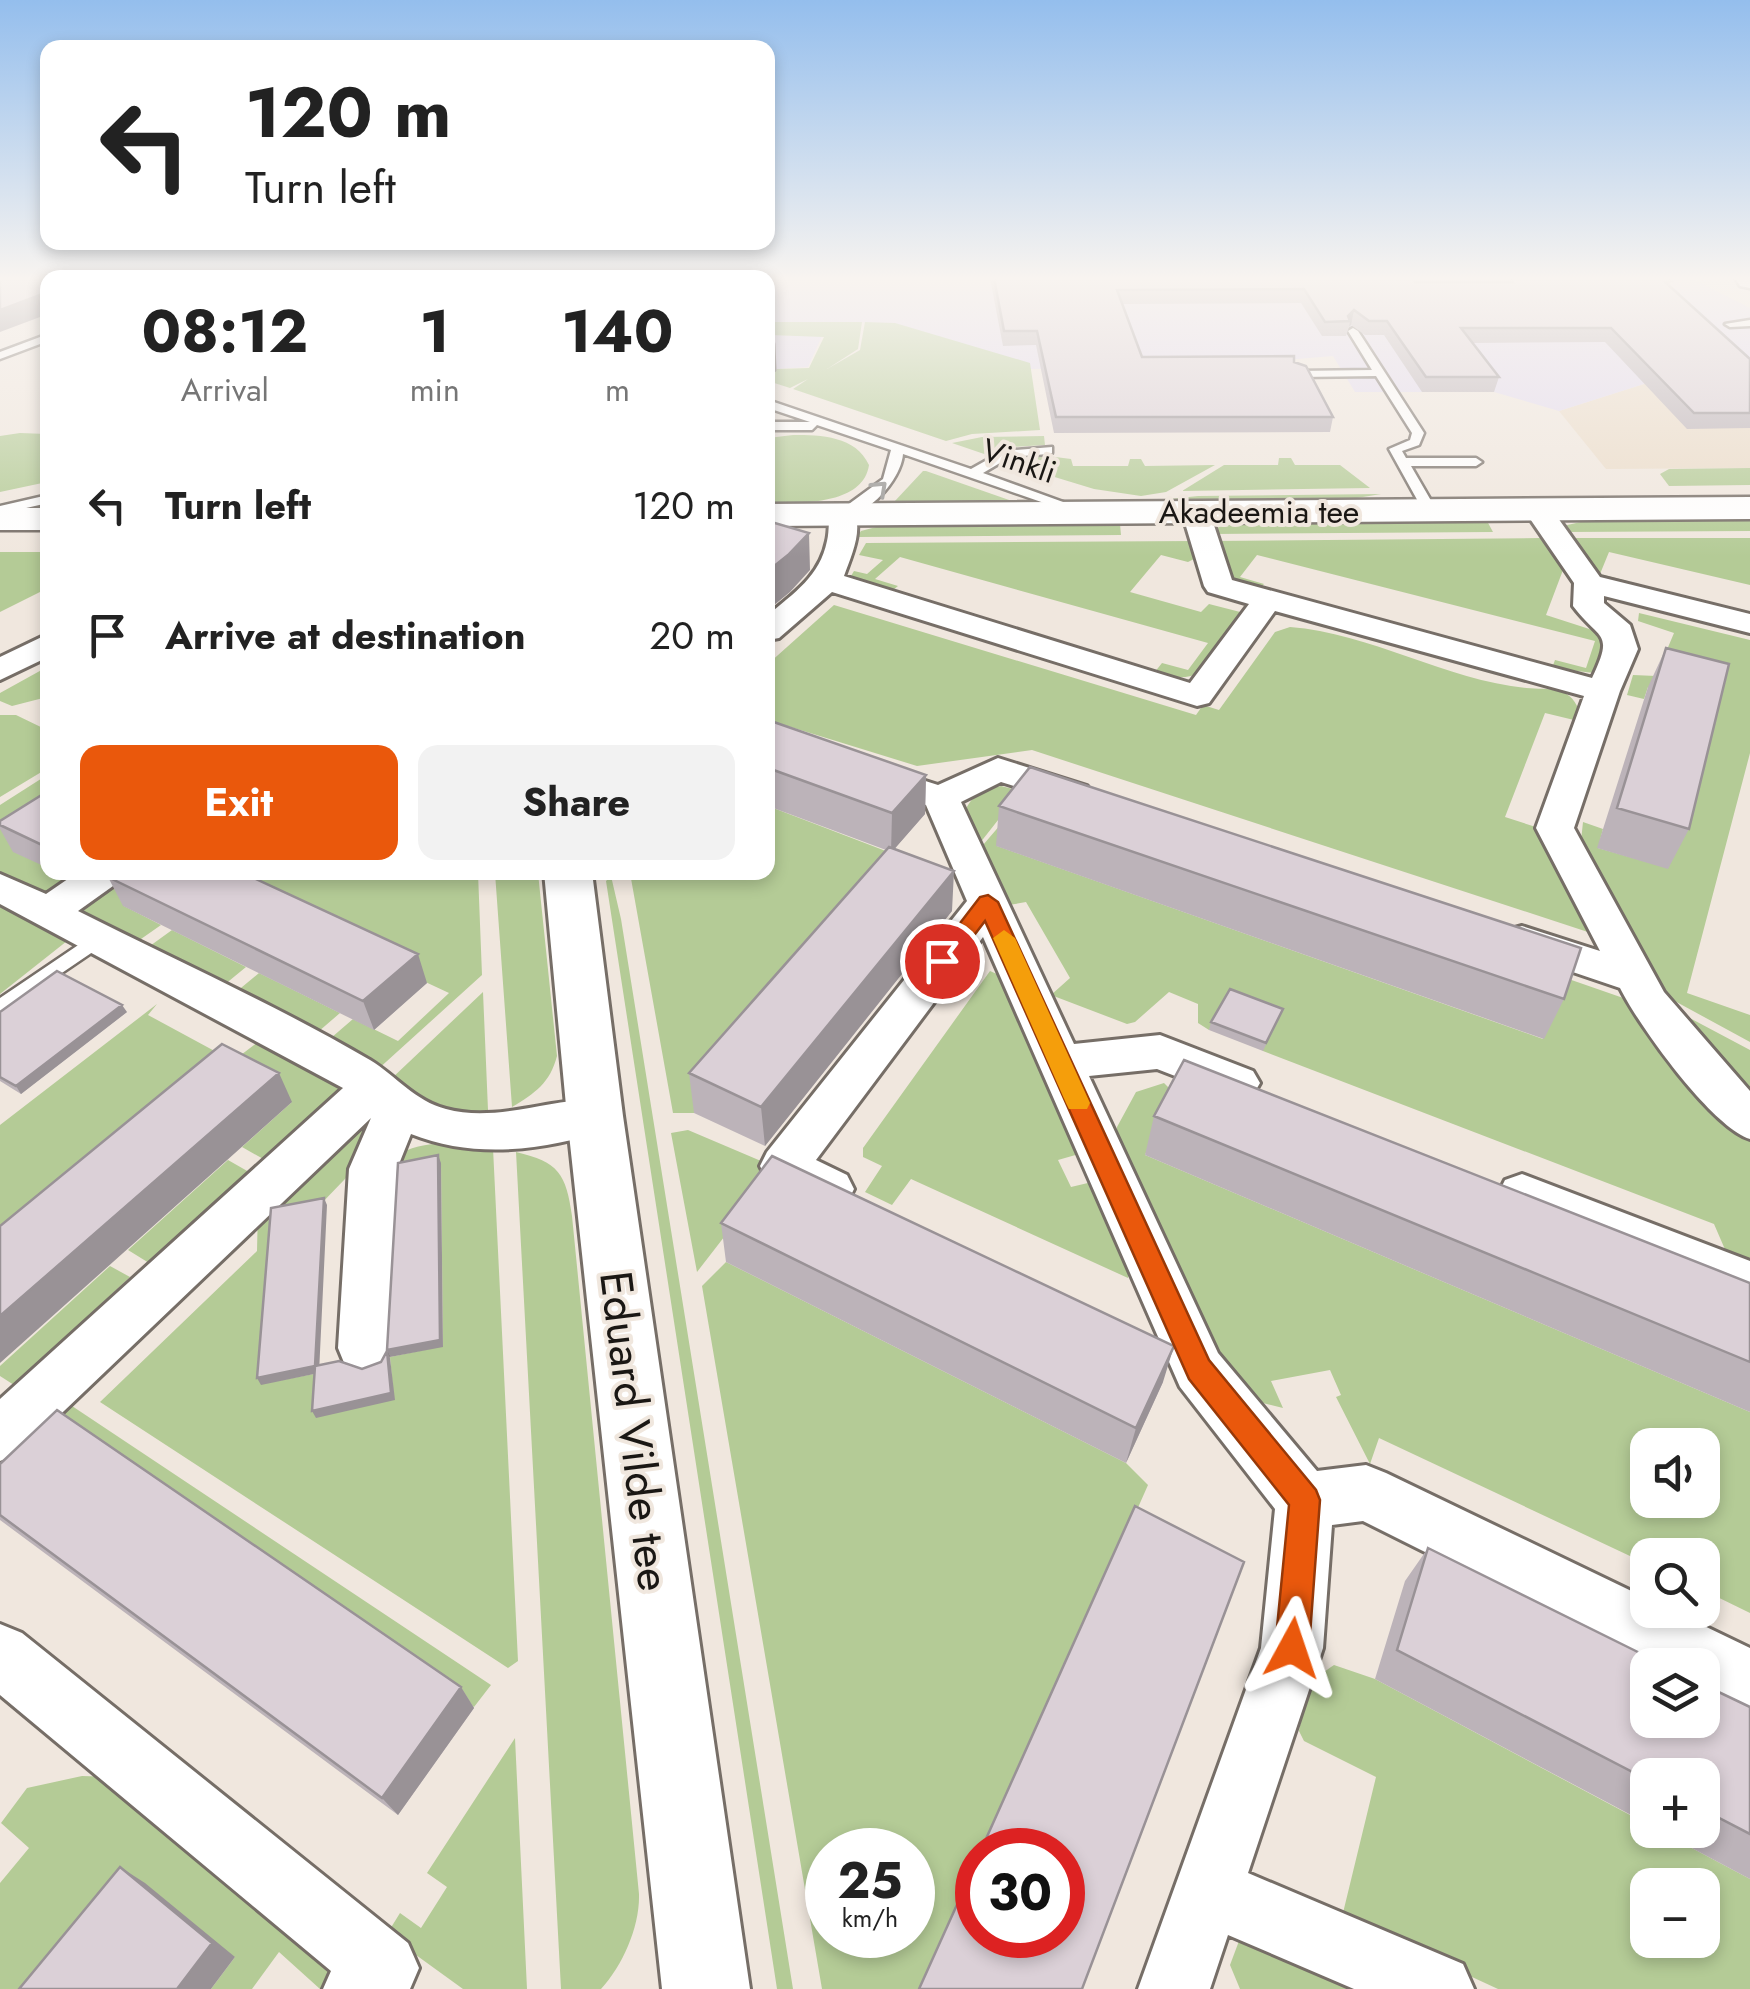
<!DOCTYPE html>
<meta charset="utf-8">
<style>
:root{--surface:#fff;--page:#f2f2f2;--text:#222;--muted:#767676;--accent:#ea580c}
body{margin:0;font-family:Jost,sans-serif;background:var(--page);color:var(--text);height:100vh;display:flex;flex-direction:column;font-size:38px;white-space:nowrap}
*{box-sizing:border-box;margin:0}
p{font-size:32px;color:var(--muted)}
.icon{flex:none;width:55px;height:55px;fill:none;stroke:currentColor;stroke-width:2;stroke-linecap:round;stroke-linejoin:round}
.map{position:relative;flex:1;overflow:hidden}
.details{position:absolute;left:40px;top:270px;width:735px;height:610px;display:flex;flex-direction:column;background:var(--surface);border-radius:20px;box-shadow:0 5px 15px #0003}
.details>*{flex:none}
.guide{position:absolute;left:40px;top:40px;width:735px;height:210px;border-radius:20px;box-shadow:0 5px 15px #0003;background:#fff;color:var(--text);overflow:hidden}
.fabs{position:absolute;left:1630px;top:1428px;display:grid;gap:20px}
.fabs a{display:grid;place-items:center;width:90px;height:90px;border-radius:20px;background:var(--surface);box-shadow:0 5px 15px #0003;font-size:50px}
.speed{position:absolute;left:805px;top:1828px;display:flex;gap:20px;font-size:50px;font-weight:700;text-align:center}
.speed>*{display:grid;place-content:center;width:130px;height:130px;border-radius:50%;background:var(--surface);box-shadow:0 5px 15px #0003;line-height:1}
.speed small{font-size:25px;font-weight:400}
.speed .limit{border:15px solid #d22;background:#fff;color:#111}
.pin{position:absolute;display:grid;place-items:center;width:85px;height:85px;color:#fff;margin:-42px;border:5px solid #fff;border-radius:50%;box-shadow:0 2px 10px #0007}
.me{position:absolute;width:110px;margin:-55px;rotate:5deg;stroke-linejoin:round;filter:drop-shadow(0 0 8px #0008)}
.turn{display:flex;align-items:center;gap:35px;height:210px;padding:0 40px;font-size:45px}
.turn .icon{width:130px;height:130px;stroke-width:2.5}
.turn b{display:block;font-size:70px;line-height:85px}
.eta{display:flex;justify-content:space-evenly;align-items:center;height:170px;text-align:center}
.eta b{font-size:60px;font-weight:700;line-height:70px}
.action{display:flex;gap:20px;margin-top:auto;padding:20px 40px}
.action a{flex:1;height:115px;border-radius:20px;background:var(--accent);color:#fff;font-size:40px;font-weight:700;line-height:115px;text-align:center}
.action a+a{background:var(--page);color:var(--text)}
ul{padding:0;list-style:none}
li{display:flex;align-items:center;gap:30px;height:130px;padding:0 40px}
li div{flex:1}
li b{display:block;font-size:38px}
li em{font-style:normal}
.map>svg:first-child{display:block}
.commercial{fill:#ebdcc9}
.industrial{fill:#e2daef}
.green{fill:#b4cb96;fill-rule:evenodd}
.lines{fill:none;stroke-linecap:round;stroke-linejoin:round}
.service-casing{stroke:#766e67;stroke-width:5}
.minor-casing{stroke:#766e67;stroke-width:6}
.tertiary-casing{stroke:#766e67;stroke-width:6}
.secondary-casing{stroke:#766e67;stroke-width:5}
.service{fill:#fff;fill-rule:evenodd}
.minor{fill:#fff;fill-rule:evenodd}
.tertiary{fill:#fff;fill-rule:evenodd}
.secondary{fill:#fff;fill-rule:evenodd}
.wall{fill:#bcb3b9}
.shaded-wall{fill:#999296}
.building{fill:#dbd0d7;stroke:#999296;stroke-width:2.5}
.oneway{stroke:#989795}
.route{fill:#ea580c;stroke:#983908;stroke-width:2.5}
.slow{fill:#f59e0b}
.labels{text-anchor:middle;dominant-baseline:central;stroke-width:8;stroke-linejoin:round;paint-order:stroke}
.far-street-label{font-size:32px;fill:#1a1714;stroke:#f0e7de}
.near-street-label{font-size:45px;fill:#1a1714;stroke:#f0e7de}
</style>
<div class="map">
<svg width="1750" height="1989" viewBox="0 0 1750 1989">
<rect width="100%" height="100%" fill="#f0e7de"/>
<path class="commercial" d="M1710,363H1750V468L1606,469L1559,411Z"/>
<path class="industrial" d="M768,278H1691L1750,308V363H1710L1559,411L1494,392H1355L1333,356L1212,366L1031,369L862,322H768Z
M768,335L822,336L808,367L777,369L768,380Z"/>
<path class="green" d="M768,322H862L858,349L827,369L860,350L865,322L895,323L1030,363L1040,430L972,434L946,441L793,389L808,379L790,388L768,381L777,369L809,368L824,337L770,335Z
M20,433L47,434V482L0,492V436Z
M793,435C821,435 856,436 869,465C863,506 798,503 768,503V438Z
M1044,436L1045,445L1011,447L990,456L952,443L982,437Z
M1032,454L1071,459L1073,466H1128L1130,459H1141L1145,466L1215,465L1166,492L1141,496L1094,489L1005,462Z
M1279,458H1291L1295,465H1340L1370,488L1182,491L1224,465H1278Z
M1750,468V485L1669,486L1660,474L1669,469Z
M923,471H926L1012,501L894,502Z
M1381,494L1345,500L1151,501L1198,496Z
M1750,520V531L1565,532L1563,526L1585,521Z
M1487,521L1493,532L1213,534V530L1227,523Z
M1120,524L1121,535L857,537L861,531L880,526Z
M1540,538L1563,570L1546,615L1611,636L1594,673L1552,668L1555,660L1586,668L1595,641L1257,555L1240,577L1264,584L1259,589L1228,579L1213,541Z
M1568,538H1750V585L1609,552L1600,574L1627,581L1623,589L1601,582Z
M1196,541L1198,549L1194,559L1188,562L1161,555L1130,592L1201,612L1209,604L1248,614C1218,654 1210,690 1154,673L1162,663L1188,670L1208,643L900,557L875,579L898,586L888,594L851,580V576L854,571L867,574L883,560L859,555L866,543Z
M0,552H47L48,588L0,612Z
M834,605L1196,715L1203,705L1219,710L1275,632L1290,627C1370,633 1446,680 1526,688C1549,690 1569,685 1579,710L1574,720L1545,713L1505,817L1542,829L1600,936L1032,750L917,766L768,720V664Z
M1639,613L1750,640V753L1687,993L1750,1015V1042L1671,999L1662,998L1581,841L1583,822L1603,829L1598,848L1668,868L1709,704L1648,687L1644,699L1627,695L1633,675L1656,676L1674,633L1638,621Z
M47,667V697L12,706L0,701V693Z
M0,715H16L47,730L48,768L0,797Z
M47,775L48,872L93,873L50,895L0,874V805Z
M1001,786L1021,791L976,848L963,816C970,796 981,790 1001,786Z
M1026,795L997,846L1543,1039L1508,958L1629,1000L1750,1135V1269L1730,1261L1714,1224L1263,1051L1228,997L1209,1030L1198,1023V1004L1169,992L1135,1022L1127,1024L1051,995L1070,978L1026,902L1003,906L977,852Z
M768,806L891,853L888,887L694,1113H673L630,873L768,872Z
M136,873L124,906L161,925L131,946L83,916L85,901L99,898Z
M192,873H478L482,975L376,1071L324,1044L353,1019L398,1041L449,993Z
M495,873H538L557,1056C550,1083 535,1093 512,1107Z
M611,876L621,919L793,1989H777L606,881Z
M0,902L64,935L67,941L0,994Z
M172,930L246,967L218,990L143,951Z
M990,971L1006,978L1079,1154L1058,1160L1071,1187L1092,1182L1131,1268L1128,1278L911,1179L892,1205L865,1192L882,1166L863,1157V1148Z
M259,973L340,1013L311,1038L230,997Z
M483,992L488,1110C453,1118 420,1095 390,1080Z
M157,1004L148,1015L233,1061L262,1039L350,1084L274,1165L242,1147L292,1102L0,1272V1125Z
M1669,1007L1750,1050V1104Z
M1164,1083L1172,1091L1145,1155L1750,1412V1613L1703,1590L1702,1555H1648L1647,1564L1379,1438L1370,1464L1336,1397L1341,1395L1330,1370L1271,1381L1283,1408L1250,1400L1236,1390L1115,1143L1117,1127L1136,1092ZM1648,1445H1702V1500H1648Z
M377,1107L370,1153L318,1207L261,1384L319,1373L394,1400L390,1357L443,1346L441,1164L394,1171V1157C425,1137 459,1145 493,1148L518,1661L508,1668L100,1402L257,1251L258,1207Z
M688,1130L761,1161L762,1188L697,1272L671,1133Z
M516,1152C559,1162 566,1174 572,1216L639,1894C640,1926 623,1965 601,1989H561Z
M228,1160L249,1172L149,1263L128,1250Z
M726,1262L1126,1463L1148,1485L986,1850H978L977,1869L924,1989H822L702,1286ZM828,1850H912V1935H828Z
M110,1266L130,1277L14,1385L0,1376V1366Z
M57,1396L491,1685L474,1707L80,1436L29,1484L0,1463V1449Z
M1334,1665L1375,1679L1647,1824L1648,1830H1658L1750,1879V1989H1498L1342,1917L1376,1777L1304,1741L1299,1731C1305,1703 1309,1680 1334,1665ZM1648,1885H1702V1940H1648Z
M515,1738L527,1989H463L387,1934L400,1913L421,1928L447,1887L427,1873Z
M82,1776L115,1777L331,1967L325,1989H320L279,1952L252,1989H211L235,1957L60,1989H0V1883L29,1848L1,1823L27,1788Z
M1245,1925L1387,1989H1240L1230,1965Z"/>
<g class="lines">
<g class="service-casing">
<path id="service" d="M1750,320V326L1730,327L1725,324Z
M1353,328L1358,331L1424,433L1419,445L1402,451L1406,458H1476L1482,462L1476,466H1411L1437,511L1435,514H1425L1389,449L1410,440L1412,433L1376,376L1299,377L1293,374L1299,371L1372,370L1348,331Z
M48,334V341L0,359V352Z
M768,341L773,344L774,370L768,373Z
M768,400L971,469L1003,451L1052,447V453L1048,454L1010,457L983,473L1088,511L1076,514L903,454C901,481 865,519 838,518V512L883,479L891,450L817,425L812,430H768V422H810L768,408Z
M48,495V503L0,514V506Z
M96,933L106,940L103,945L0,1015V998Z"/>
</g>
<g class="minor-casing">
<path id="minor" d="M1538,502L1548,504L1600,577L1750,614V633L1604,596V603L1630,625L1638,649L1620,691L1574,828L1664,992L1750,1091V1139C1712,1127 1639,1026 1620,988L1508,950L1502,940L1508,930L1522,926L1600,951L1536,828L1584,696L1275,611L1209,703L1197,706L832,592L779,638L768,640V615C794,593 820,576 827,541C830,529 827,520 833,509H853C864,530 851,556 844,576L1190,683L1249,604L1208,592L1204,586L1182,513L1186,507H1206L1210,513L1232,580L1592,678C1615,630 1599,641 1573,606L1574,583L1524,510L1528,504Z
M48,634V657L0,680V657Z
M768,731L938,785L998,758L1087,786L1092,794L1087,802L1074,805L1001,782L961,802L1074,1044L1160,1035L1253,1071L1260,1083L1253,1095L1237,1100L1157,1069L1089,1076L1218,1353L1317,1471L1366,1465L1386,1473L1648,1599V1610H1671L1750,1648V1712L1702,1691V1665H1651L1363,1521L1332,1525L1323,1648L1248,1873L1463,1964L1474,1989H1354L1228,1935L1210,1989H1138L1261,1648L1275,1509L1180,1387L983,937L816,1160L847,1175L854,1189L847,1203L830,1209L767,1180L760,1166L767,1152L967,901L926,805L768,752Z
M78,872H125L120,881L78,911C175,960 276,1005 370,1060C396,1076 415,1101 446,1109C503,1125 569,1090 611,1103L618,1116L611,1129C546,1150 476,1160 411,1134L397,1169L390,1348L383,1365L364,1372L345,1365L338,1348L349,1169L371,1118L20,1453L0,1461V1399L343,1088L0,904V874L46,894Z
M1522,1174L1750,1261V1305L1505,1208L1498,1194L1505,1180Z
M0,1624L22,1633L408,1943L419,1968L410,1989H323L331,1971L0,1695Z"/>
</g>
<g class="tertiary-casing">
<path id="tertiary" d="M544,872H592L623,1116L750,1989H662L567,1116Z"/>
</g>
<g class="secondary-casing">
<path id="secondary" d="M1735,278H1750V288L1740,286Z
M1750,497V519L768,526V504Z
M0,508H48V530H0Z"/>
</g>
<use href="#service" class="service"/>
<use href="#minor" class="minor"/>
<use href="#tertiary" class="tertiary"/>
<use href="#secondary" class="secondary"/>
</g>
<path class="wall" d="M990,278H1413L1415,282H1496L1493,278H1668L1671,281L1669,286L1750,359V428L1687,429L1605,342L1472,343L1499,377L1494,392H1422L1384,335H1365L1351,325L1349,327L1346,336H1322L1301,303L1122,304L1142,357L1294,362L1333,417L1330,432L1054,433L1036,345L1003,346Z
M1666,648L1689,829L1668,869L1597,848L1648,687Z
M768,720L926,775L925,814L894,849L952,911L765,1146L694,1113L689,1073L886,850L768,806Z
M48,791V868L13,852L0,829V821Z
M999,806L1564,999L1544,1039L996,846Z
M108,877L427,983L374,1030L123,906Z
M1283,1009L1263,1051L1209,1030L1211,1022Z
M0,1012H127L21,1094L0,1081Z
M1154,1116L1750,1283V1412L1145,1155Z
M721,1223L1163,1382L1126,1463L726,1262Z
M0,1464L461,1687L474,1708L398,1815L0,1520Z
M1428,1548L1750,1707V1879L1658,1830H1702V1775H1648V1824L1375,1679L1405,1581Z"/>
<path class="shaded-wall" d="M45,293L48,298V314L0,332V310Z
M1354,310L1351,325L1349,327L1350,321L1348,316Z
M809,533L810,570L790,592L768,610V571Z
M926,775L925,814L891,853L892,813Z
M48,841V854L42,845Z
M954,871L952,911L765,1146L761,1107Z
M418,954L427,983L374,1030L363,1001Z
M122,1005L127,1012L21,1094L16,1086Z
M279,1073L292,1102L0,1363V1316Z
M438,1155L441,1163L443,1347L390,1357L387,1350Z
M324,1198L327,1205L319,1373L261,1385L257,1378Z
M1174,1346L1163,1382L1126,1463L1136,1428Z
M387,1351L390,1358L395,1400L316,1418L312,1411L391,1393Z
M461,1687L474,1708L398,1815L382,1798Z
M120,1867L145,1883L235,1957L211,1989H177Z"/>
<path class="building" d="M0,278H48V293H45L0,310Z
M994,278H1413L1415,282H1512L1509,278H1668L1671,281H1664L1750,359V413H1694L1611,328H1461L1499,377H1426L1387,321H1369L1354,310L1348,316L1350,321L1325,322L1304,289L1117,290L1142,357L1294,356V362L1306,366L1333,417H1056L1037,331H1004Z
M768,521L809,533L788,555L768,571Z
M1666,648L1729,664L1689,829L1617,808Z
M768,720L926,775L892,813L768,768Z
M1030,767L1581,948L1564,999L999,806Z
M48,791V841L42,845L0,825V821Z
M889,847L954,871L761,1107L689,1073Z
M114,872H241L418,954L363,1001L108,877Z
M57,971L122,1005L16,1086L0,1077V1012Z
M1230,989L1283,1009L1266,1043L1211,1022Z
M222,1044L279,1073L0,1316V1226Z
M1184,1060L1750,1283V1362L1154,1116Z
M438,1155L440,1340L387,1350L398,1163Z
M772,1156L1174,1346L1136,1428L721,1223Z
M324,1198L315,1366L257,1378L271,1208Z
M387,1351L391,1393L312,1411L315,1366L339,1361L362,1369L381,1362Z
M57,1410L461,1687L382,1798L0,1515V1464Z
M1135,1506L1244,1562L1082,1989H919L978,1858V1935H1062V1850H981Z
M1428,1548L1664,1665H1648V1720H1702V1684L1750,1707V1834L1702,1809V1775H1648V1780L1397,1650Z
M120,1867L212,1943L177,1989H19Z"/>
<defs><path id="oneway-chevron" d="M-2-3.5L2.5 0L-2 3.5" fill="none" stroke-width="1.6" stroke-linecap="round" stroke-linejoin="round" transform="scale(2.5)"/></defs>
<use class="oneway" href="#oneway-chevron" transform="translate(880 488) rotate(-43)"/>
<linearGradient id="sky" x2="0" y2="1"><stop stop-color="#94beed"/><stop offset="0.5" stop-color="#f8f4f0"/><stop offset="1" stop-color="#f8f4f0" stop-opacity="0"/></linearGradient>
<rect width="1750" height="557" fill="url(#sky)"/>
<path class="route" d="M988,895L998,902L1209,1360L1316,1490L1320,1500L1309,1648L1304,1660L1292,1665L1280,1660L1275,1648L1289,1505L1189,1379L985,921L950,967L942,969L931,961L980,897Z"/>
<path class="slow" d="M1004,930L1015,938L1090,1103L1087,1109H1069L1066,1103L993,938Z"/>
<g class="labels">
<g class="far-street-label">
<text transform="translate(1019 461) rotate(19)">Vinkli</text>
<text x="1259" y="512">Akadeemia tee</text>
</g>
<g class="near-street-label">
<text transform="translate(635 1431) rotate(83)">Eduard Vilde tee</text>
</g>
</g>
</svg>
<div class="fabs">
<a><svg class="icon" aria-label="sound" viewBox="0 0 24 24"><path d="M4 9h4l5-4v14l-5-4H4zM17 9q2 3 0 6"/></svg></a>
<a><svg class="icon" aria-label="search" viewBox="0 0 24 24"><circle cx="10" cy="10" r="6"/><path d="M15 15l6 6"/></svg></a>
<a><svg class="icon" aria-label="layers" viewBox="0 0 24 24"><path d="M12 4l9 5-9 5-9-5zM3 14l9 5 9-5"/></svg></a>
<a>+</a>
<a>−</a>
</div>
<div class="speed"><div>25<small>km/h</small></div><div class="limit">30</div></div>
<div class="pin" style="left:942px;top:961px;background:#d93025"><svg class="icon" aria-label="arrive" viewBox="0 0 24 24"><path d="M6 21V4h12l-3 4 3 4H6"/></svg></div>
<svg class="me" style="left:1292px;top:1648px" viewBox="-20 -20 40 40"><path d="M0-17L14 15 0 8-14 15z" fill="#ea580c" stroke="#fff" stroke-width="4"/></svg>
<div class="guide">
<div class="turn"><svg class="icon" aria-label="left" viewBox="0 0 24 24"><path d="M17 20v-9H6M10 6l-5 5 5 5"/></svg><div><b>120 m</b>Turn left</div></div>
</div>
<section class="details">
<div class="eta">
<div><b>08:12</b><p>Arrival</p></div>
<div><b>1</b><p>min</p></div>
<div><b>140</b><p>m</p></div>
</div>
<ul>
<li><svg class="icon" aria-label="left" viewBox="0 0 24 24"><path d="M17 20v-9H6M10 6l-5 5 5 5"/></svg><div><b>Turn left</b></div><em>120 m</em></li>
<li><svg class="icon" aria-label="arrive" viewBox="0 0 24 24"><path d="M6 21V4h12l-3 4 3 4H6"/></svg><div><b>Arrive at destination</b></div><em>20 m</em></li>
</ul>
<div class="action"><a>Exit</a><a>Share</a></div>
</section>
</div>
